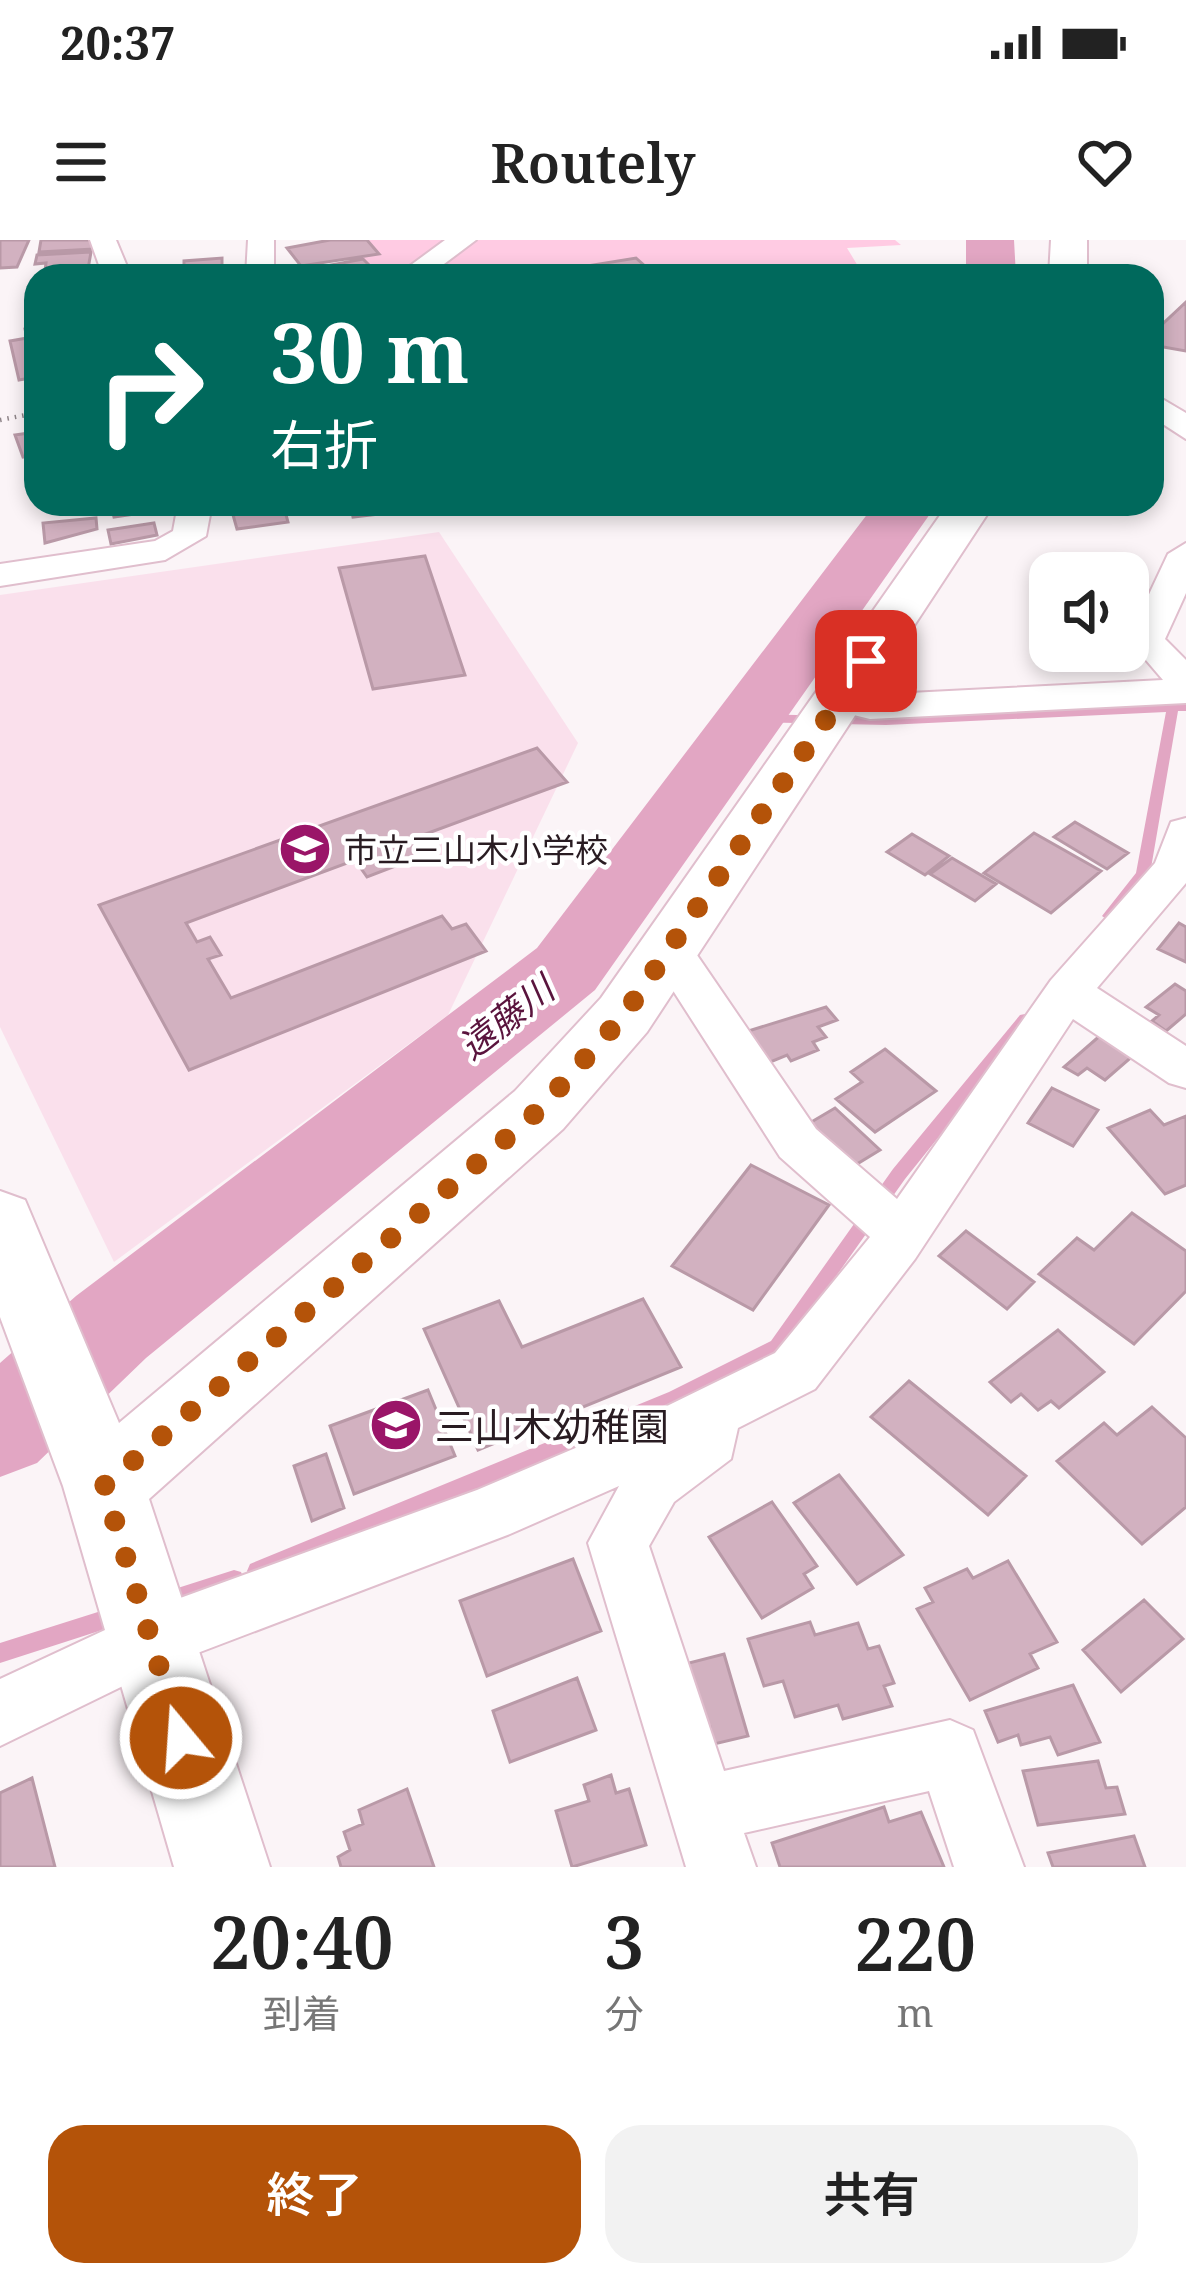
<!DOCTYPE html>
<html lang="ja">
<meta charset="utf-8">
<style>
:root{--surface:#fff;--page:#f2f2f2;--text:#222;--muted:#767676;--accent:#b45309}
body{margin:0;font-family:"Noto Serif","Noto Sans JP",serif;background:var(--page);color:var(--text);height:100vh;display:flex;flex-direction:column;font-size:45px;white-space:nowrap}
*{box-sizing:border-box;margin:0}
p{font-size:39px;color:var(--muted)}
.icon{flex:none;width:66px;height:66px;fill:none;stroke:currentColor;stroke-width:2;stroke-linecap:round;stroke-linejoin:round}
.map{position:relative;height:1627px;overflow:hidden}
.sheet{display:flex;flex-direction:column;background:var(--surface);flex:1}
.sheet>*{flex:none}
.top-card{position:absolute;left:24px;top:24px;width:1140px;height:252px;border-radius:36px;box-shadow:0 6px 18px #0003;background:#00695c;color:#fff;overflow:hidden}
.fabs{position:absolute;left:1029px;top:312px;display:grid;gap:24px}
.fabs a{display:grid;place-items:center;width:120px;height:120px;border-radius:24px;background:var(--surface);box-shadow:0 6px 18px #0003;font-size:60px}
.pin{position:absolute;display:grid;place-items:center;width:102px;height:102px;color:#fff;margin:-51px;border-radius:24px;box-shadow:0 6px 18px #0006}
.me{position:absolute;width:132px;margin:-66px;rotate:342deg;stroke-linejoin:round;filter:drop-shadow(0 0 9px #0008)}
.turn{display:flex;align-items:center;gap:42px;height:252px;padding:0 48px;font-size:54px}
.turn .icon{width:156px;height:156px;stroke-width:2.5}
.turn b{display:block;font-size:84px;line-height:102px}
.eta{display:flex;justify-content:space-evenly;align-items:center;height:204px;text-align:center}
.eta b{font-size:72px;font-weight:600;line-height:84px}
.primary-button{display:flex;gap:24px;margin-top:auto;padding:24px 48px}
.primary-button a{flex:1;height:138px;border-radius:36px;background:var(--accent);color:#fff;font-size:48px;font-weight:600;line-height:138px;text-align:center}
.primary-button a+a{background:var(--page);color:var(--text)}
.status{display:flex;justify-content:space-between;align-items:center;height:84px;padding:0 60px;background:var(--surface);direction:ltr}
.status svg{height:33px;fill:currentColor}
header{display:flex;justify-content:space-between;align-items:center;height:156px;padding:0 48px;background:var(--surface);font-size:54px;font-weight:600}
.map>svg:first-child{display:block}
.built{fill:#fae0ec}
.green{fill:#ffcbe3}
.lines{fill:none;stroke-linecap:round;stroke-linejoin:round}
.stream{fill:#e2a6c3;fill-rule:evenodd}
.river{fill:#e2a6c3;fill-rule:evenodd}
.building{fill:#d2b1c0;stroke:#b999a7;stroke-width:3}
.street-casing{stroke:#e0becd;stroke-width:4}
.secondary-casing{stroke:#e0becd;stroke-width:4}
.path{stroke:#8e8488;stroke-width:4.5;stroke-dasharray:1.5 6;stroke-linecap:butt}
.street{fill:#fff;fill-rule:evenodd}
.secondary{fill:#fff;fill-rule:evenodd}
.route{stroke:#b45309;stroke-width:21;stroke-dasharray:0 37.8}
.labels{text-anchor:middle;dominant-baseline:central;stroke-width:9;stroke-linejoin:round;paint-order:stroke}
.poi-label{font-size:33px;fill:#291c22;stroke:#fff;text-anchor:start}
.water-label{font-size:36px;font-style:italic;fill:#5a143d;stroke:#fff}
.near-poi-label{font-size:39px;fill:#291c22;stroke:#fff;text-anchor:start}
</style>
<div class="status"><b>20:37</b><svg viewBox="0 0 49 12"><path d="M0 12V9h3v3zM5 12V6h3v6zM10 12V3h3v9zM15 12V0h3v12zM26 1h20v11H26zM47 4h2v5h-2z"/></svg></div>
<header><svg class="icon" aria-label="menu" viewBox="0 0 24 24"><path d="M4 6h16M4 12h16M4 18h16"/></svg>Routely<svg class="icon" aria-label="heart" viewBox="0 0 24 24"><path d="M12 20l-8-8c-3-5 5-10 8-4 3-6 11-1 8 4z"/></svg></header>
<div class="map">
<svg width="1186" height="1627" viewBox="0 0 1186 1627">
<rect width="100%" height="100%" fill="#fbf4f7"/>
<path class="built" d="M439,292L578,503L448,775L114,1022L0,787V355Z"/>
<path class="green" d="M355,0H895L901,5L847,8L864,36H353L367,9Z"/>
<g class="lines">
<path class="stream" d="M1173,462L1186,463V471H1178L1150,634L1114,679L1109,681L1102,676L1136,633L1166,472L886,485L749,482L743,478L749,474L886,477Z
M1025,774L1032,779L1030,783L905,939L783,1111L681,1164L264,1338L257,1340L250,1338L247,1331L250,1324L669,1152L771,1101L893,929L1020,775Z
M234,1330L241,1332L244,1339L241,1346L166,1371L159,1368L156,1361L159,1354Z
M120,1365L127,1368L130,1375L127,1382L0,1423V1403Z"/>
<path class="river" d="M966,0H1014L1016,36H966Z
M875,264H937L595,750L146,1118L37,1223L0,1237V1123L76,1056L537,708Z"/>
</g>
<path class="building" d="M0,0H29L17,27L0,28Z
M41,0H95L94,9L39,12Z
M330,0H367L379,14L301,26L287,8Z
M91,12L88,29L45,31L46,23L35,24L37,15Z
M222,18V29L184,32V21Z
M636,18L656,36L538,34Z
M363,19L371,27L324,36L310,29Z
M1186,62V111L1152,105V94Z
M36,87V137L19,140L10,101L27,98L25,89Z
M36,192V215L23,217L15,195Z
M154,264L155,271L114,277L111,265Z
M403,264L405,271L353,277L351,267Z
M269,269L285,271L288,282L237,289L233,275Z
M96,278L97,289L45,303L43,283Z
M154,283L157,295L111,304L108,290Z
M425,316L465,435L373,449L339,328Z
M537,508L567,542L412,599L424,615L367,637L355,620L186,683L197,702L210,697L221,715L208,719L231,758L442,676L452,689L466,684L486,711L189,830L99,665Z
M1075,582L1128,613L1107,629L1054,597Z
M1034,593L1101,631L1051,673L984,633Z
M912,594L949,616L925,635L887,612Z
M952,618L996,644L975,661L930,634Z
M1179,683L1186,687V722L1158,709Z
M1175,744L1186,751V774L1166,791L1152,781L1159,775L1146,767Z
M826,767L837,780L818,787L826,797L813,802L818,810L791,821L787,815L768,823L745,792Z
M1110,787L1142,808L1105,840L1087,828L1078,835L1064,827Z
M885,809L936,851L875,892L836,859L862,842L851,832Z
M1052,848L1098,870L1073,906L1028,883Z
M835,868L880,910L852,927L808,884Z
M1150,870L1164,885L1186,876V945L1165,954L1108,888Z
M751,925L829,965L753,1070L672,1026Z
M1132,973L1186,1011V1051L1134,1104L1039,1034L1077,998L1094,1010Z
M966,991L1034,1042L1007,1069L939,1016Z
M643,1059L681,1127L478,1210L424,1089L499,1061L522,1107Z
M1058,1090L1104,1132L1059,1168L1051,1161L1038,1170L1021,1154L1011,1162L990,1142Z
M909,1141L1026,1236L988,1275L871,1177Z
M428,1150L455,1216L354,1254L330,1186Z
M1152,1167L1186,1198V1267L1142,1304L1057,1221L1104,1183L1117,1195Z
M326,1214L344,1268L312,1281L294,1226Z
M839,1235L903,1315L857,1344L794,1263Z
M772,1262L817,1326L804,1334L813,1348L762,1378L709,1297Z
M573,1319L601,1391L487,1436L460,1361Z
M1008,1321L1057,1402L1030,1414L1038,1428L970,1460L917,1369L933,1362L925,1348L967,1329L973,1338Z
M1144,1360L1183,1399L1121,1452L1083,1410Z
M810,1382L815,1395L858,1383L868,1409L879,1406L894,1443L884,1446L892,1466L843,1479L838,1465L795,1477L783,1441L764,1446L748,1399Z
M724,1414L748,1496L714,1504L710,1487L698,1490L681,1425Z
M577,1438L596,1490L510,1522L493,1471Z
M1073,1445L1100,1502L1058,1515L1050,1497L1021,1505L1018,1495L998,1502L985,1471Z
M1098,1521L1106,1548L1117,1547L1125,1574L1038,1585L1023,1531Z
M611,1535L616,1553L629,1549L646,1605L572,1627L556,1571L589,1561L584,1545Z
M32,1538L55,1627H0V1553Z
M407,1549L434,1627H341L338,1617L350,1610L344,1592L363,1584L359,1570Z
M884,1567L889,1582L921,1572L944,1627H780L772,1603Z
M1134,1596L1145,1627H1053L1048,1613Z"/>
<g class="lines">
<g class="street-casing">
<path id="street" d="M90,0H116L131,36H103Z
M248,0H274V36H246Z
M445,0H476L428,36H396Z
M1152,153L1186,173V199L1152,177Z
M178,264H212L206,296L165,320L0,346V324L155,301L173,291Z
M1186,303V353L1165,399L1186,420V463L870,479L825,468L820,460L839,448L870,455L1163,440L1128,399L1168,314Z
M1186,578V643L1097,748L1186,806V848L1169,843L1073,779L915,1019L815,1149L738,1188L731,1219L674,1262L649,1306L724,1531L950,1480L973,1490L1024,1627H954L929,1551L744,1593L756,1627H686L588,1303L619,1246L510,1294L166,1425L0,1506V1439L150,1369L477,1250L620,1189L775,1113L870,997L780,917L647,710L654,699L670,694L686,699L816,889L897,959L1051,740L1155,623L1171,582Z"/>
</g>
<g class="secondary-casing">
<path id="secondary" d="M1051,0H1087V36H1049Z
M948,264H994L647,792L563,889L149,1259L270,1627H174L63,1246L0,1077V951L25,960L119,1183L515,851L601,758Z"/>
</g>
<path class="path" d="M0,180L36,173"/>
<use href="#street" class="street"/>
<use href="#secondary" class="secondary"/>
</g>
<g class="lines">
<path class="route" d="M181,1498L104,1246L539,870L624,775L866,421"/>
</g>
<defs>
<g id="school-disc" transform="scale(2.7)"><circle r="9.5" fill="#9a1568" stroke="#fff"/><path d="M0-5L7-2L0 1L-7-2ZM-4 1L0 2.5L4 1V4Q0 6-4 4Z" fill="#fff"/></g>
</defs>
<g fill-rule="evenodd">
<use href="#school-disc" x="305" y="609"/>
<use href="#school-disc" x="396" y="1185"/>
</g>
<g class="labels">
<g class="poi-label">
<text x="344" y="609">市立三山木小学校</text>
</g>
<g class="water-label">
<text transform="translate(506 777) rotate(-38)">遠藤川</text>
</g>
<g class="near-poi-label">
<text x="435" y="1185">三山木幼稚園</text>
</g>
</g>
</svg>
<div class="fabs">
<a><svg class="icon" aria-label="sound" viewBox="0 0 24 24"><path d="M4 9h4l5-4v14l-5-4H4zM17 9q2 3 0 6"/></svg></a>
</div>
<div class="pin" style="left:866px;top:421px;background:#d93025"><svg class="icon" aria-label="arrive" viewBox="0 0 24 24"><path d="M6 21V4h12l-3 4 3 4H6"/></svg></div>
<svg class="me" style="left:181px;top:1498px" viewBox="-20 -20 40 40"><circle r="17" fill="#b45309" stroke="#fff" stroke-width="3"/><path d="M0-11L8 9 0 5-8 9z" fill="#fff"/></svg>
<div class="top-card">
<div class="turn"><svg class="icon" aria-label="right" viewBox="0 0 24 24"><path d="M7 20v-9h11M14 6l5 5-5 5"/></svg><div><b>30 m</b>右折</div></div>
</div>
</div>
<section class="sheet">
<div class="eta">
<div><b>20:40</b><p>到着</p></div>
<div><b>3</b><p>分</p></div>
<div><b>220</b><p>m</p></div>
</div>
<div class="primary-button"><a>終了</a><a>共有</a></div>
</section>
